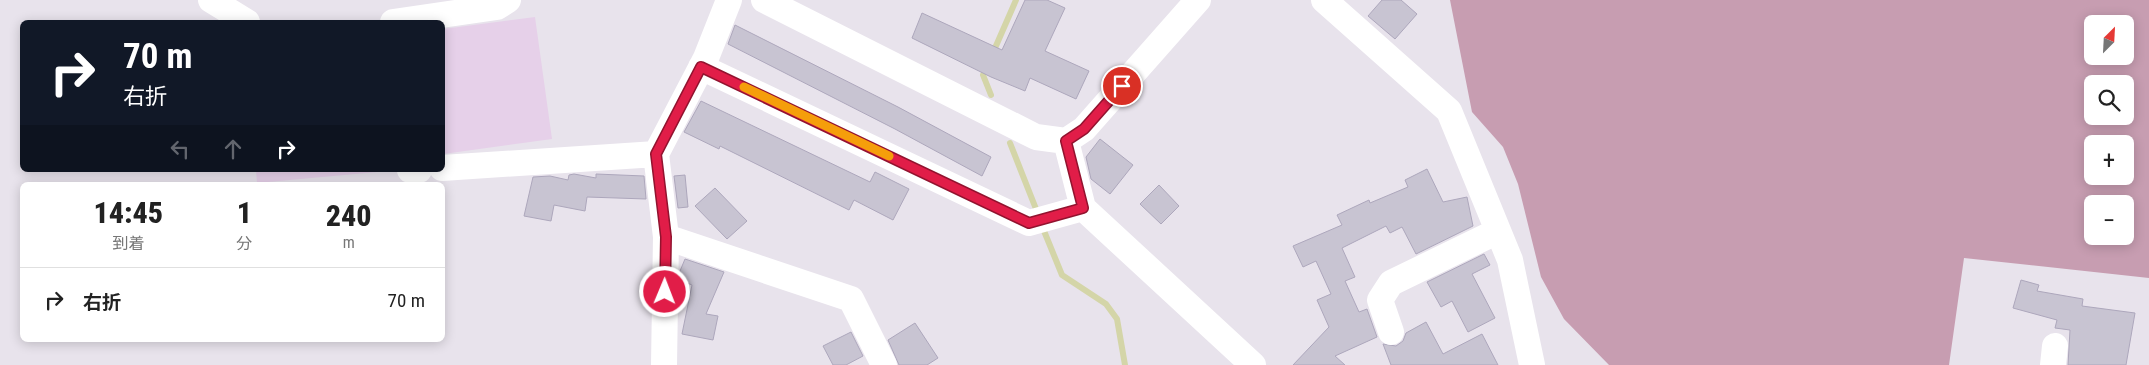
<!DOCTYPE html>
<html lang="ja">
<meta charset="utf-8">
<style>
:root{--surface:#fff;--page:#f6f6f6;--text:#222;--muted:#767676;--line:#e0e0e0}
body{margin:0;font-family:"Roboto Condensed","Noto Sans JP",sans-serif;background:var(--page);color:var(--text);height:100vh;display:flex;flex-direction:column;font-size:19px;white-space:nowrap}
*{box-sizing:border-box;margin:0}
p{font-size:16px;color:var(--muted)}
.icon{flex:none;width:28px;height:28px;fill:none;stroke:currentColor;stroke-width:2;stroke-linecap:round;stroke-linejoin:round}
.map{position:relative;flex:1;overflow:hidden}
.panel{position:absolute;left:20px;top:182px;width:425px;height:160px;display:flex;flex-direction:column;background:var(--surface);border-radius:8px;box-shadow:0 2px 12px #0003}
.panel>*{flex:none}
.top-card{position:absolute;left:20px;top:20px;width:425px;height:152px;border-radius:8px;box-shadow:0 2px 12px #0003;background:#111827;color:#fff;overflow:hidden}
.needle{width:32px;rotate:24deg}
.buttons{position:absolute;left:2084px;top:15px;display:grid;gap:10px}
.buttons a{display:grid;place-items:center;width:50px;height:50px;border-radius:8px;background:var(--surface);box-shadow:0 2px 12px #0003;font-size:25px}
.pin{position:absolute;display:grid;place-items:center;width:42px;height:42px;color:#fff;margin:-21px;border:2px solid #fff;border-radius:50%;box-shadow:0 1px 5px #0007}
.me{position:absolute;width:55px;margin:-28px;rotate:1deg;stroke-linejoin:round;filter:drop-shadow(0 0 4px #0008)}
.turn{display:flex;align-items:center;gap:18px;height:105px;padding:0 20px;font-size:22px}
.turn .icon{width:65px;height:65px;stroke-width:2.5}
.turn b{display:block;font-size:35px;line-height:42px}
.lanes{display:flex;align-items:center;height:48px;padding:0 20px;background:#0003;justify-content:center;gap:25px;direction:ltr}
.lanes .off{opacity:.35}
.eta{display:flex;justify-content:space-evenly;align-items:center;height:85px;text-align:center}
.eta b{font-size:30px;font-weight:800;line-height:35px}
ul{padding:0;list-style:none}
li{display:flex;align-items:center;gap:15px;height:65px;padding:0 20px;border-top:1px solid var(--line)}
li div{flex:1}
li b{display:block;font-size:19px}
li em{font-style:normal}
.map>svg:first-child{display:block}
.farmland{fill:#e6d0e9}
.forest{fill:#c79db1;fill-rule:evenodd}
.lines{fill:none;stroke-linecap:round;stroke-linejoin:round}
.stream{stroke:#d4d5a8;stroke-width:6}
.building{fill:#c8c4d2;stroke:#ada7bc}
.minor{stroke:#fff;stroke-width:26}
.route-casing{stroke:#92132f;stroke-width:12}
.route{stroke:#e11d48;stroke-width:9}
.slow{stroke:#f59e0b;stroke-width:9}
</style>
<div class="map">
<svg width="2149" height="365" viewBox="0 0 2149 365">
<rect width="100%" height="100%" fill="#e8e3ec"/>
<path class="farmland" d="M535,17L552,139L443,154V29Z
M256,170H388V171L257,183Z"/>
<path class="forest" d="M1450,0H2149V278L1964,258L1949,365H1609L1564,319L1541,277L1518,184L1503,147L1472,112ZM2092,24H2125V56H2092ZM2092,84H2125V116H2092ZM2092,144H2125V176H2092ZM2092,204H2125V236H2092Z"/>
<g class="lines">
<path class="stream" d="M992,55L1016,0
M987,66L983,75L991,95
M1010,143L1038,214
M1042,226L1062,275L1106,304L1117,319L1125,365"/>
</g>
<path class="building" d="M1025,0H1047L1065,8L1045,51L1089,71L1076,99L1030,78L1025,91L991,77L912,38L922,13L1002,50Z
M1382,0H1401L1417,14L1395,39L1368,16Z
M735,25L898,107L991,157L982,176L895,129L728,44Z
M701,101L870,182L875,172L909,189L893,220L854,200L849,210L720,146L719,149L684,132Z
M1100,139L1133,165L1110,194L1091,179L1086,157Z
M1427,169L1443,202L1467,197L1473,226L1416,254L1402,227L1390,233L1386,226L1342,248L1355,277L1345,281L1359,312L1367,309L1377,337L1335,356L1345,365H1293L1329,327L1317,300L1331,294L1316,261L1303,267L1293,246L1342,225L1337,215L1369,200L1370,203L1408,187L1405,180Z
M574,174L596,178V174L644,176L646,199L587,197L585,211L554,205L551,221L524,216L533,177L550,176L568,180L569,175Z
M685,175L688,207L678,208L674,176Z
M1159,185L1179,206L1161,224L1140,204Z
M715,188L747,221L727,239L695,206Z
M1484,254L1490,265L1472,274L1495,318L1468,332L1452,301L1441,307L1427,282Z
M685,259L724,272L706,314L718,316L713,340L682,334L692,285L680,280V271Z
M2021,280L2039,285L2037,291L2083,299L2082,306L2135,313L2126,365H2068L2070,330L2055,328L2057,320L2013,308Z
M1426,322L1443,354L1482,334L1498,365H1391L1383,344L1396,346L1403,341L1406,333Z
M915,323L938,358L927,365H899L888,340Z
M851,332L863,356L846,365H833L823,346Z"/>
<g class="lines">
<path class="minor" d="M211,0L247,22
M764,0L1036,137L1066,141L1084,129L1198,0
M1324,0L1449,111L1510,260L1532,365
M393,22L497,7L508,0
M701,67L1029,223L1083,208L1253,365
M1066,141L1083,208
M442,168L656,154
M410,170H419
M666,237L851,299L884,365
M1391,332L1380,300L1391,283L1498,231
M664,365L666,237L656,154L706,58L729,0
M2053,365L2055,346"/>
</g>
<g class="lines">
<g class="route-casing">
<path id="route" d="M665,292L666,237L656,154L701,67L1029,223L1083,208L1066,141L1084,129L1122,86"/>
</g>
<use href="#route" class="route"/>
<path class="slow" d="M744,87L889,156"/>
</g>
</svg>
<div class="buttons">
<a><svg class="needle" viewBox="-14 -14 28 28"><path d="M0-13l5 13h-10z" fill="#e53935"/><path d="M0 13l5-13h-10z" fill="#767676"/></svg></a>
<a><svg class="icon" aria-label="search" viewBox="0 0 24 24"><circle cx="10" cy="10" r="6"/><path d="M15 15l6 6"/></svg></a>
<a>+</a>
<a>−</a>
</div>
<div class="pin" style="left:1122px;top:86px;background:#d93025"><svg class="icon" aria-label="arrive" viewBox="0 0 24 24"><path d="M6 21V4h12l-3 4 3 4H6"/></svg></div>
<svg class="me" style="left:665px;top:292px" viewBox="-20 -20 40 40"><circle r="17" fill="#e11d48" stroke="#fff" stroke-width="3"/><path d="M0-11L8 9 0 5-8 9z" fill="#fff"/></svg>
<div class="top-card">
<div class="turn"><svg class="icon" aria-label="right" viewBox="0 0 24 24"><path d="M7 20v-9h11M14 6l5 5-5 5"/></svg><div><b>70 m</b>右折</div></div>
<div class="lanes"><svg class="icon off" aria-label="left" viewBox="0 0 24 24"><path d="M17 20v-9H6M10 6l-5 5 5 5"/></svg><svg class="icon off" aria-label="ahead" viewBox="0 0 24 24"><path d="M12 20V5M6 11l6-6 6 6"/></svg><svg class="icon" aria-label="right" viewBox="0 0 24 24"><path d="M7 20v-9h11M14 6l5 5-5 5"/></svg></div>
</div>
<section class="panel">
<div class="eta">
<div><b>14:45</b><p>到着</p></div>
<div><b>1</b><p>分</p></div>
<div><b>240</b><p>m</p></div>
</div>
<ul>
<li><svg class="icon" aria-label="right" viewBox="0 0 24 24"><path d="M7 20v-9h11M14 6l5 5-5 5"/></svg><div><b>右折</b></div><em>70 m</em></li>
</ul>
</section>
</div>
